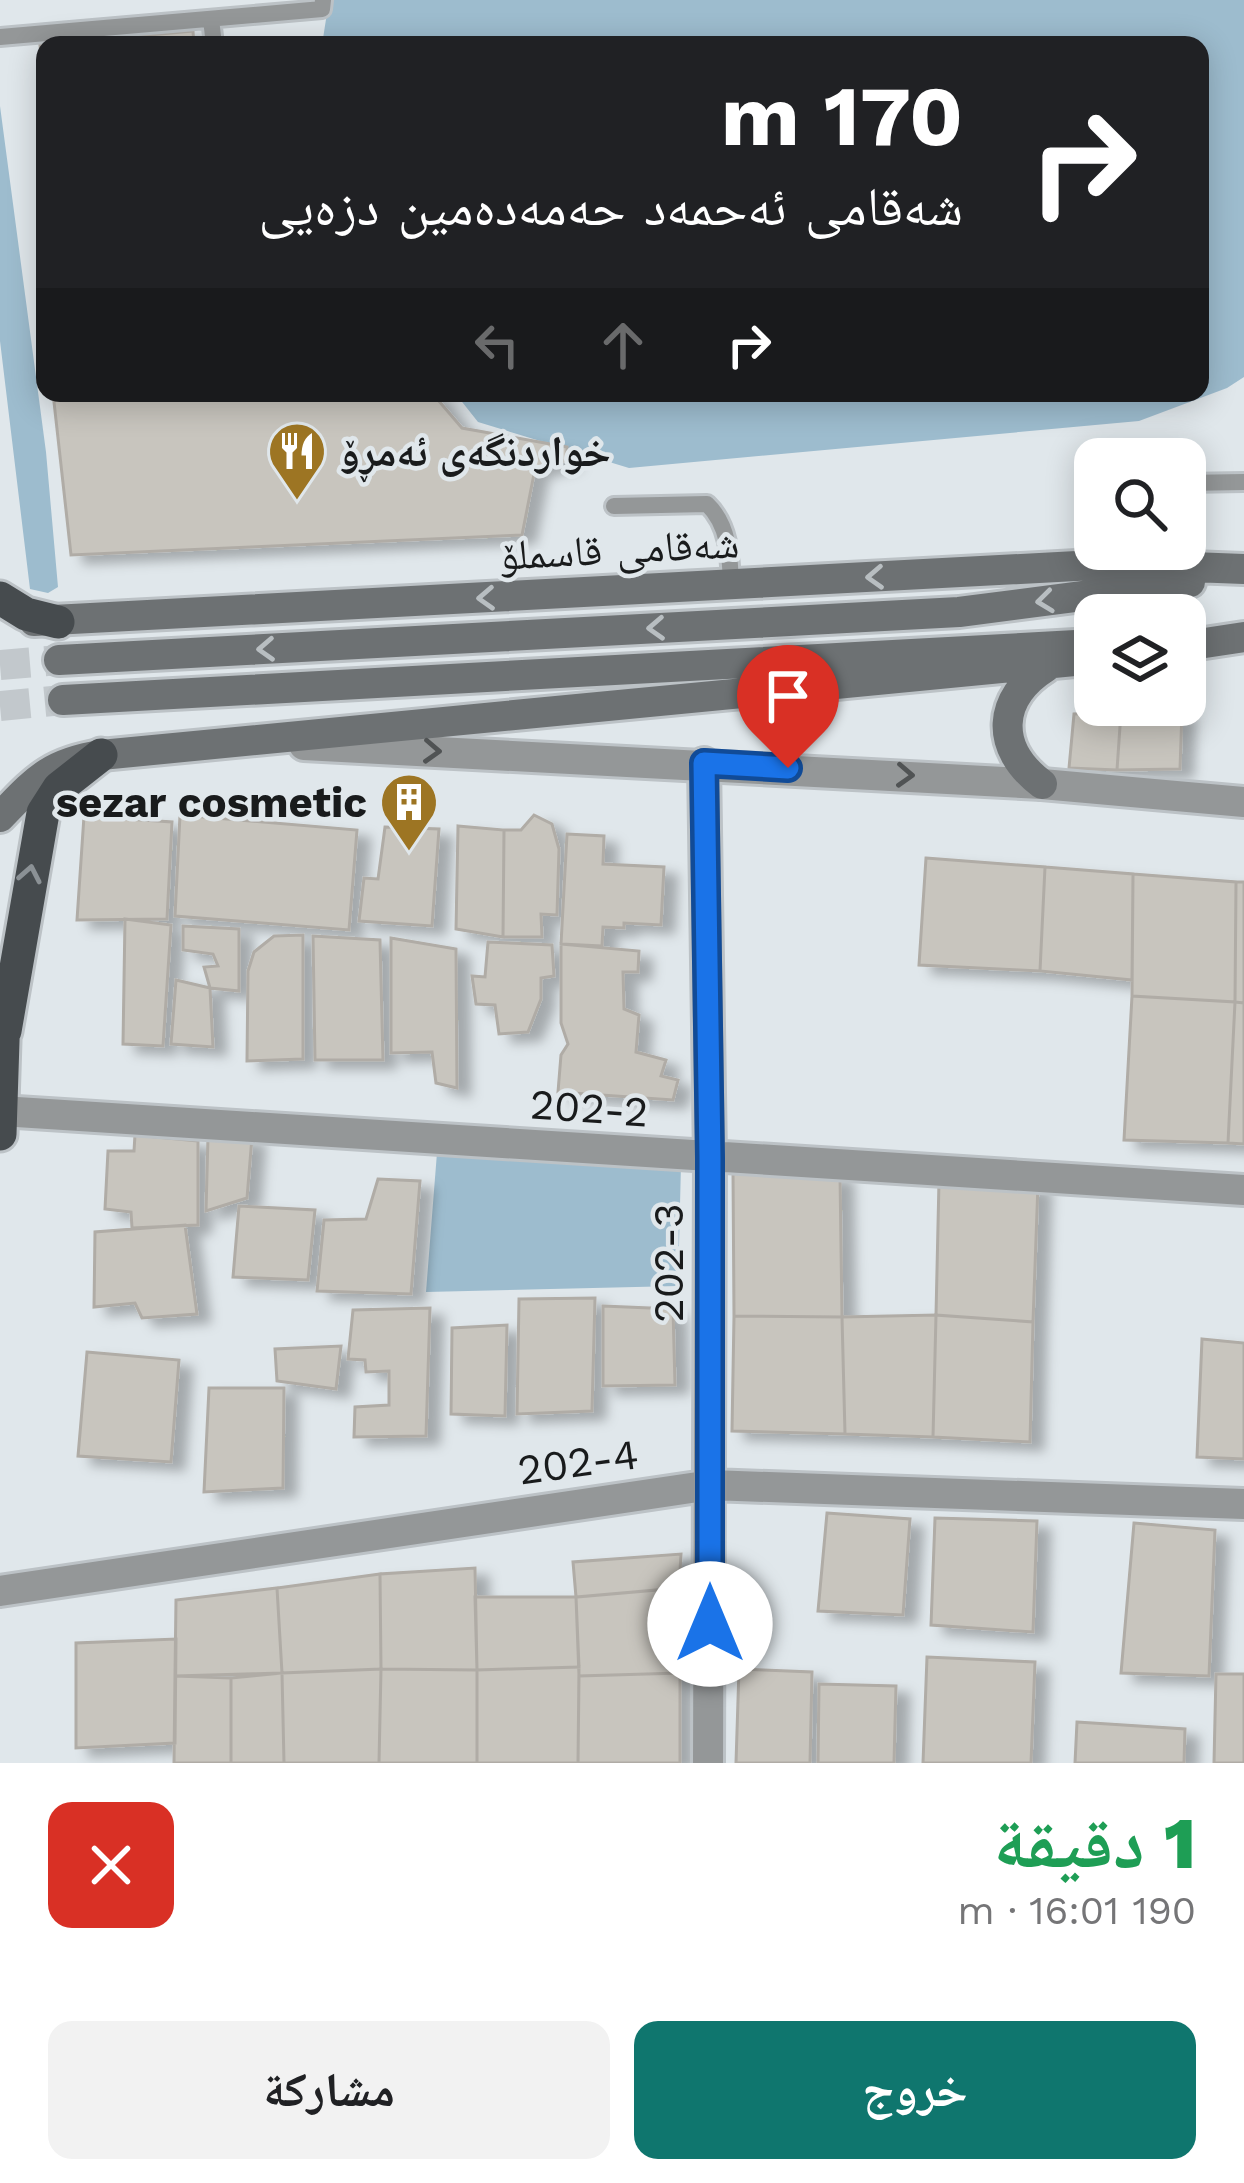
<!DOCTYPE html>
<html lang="ar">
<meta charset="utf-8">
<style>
:root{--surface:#fff;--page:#f2f2f2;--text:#202124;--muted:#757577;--accent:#0f766e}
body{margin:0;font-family:"Work Sans","Noto Naskh Arabic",sans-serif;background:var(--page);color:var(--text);direction:rtl;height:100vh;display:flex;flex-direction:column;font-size:45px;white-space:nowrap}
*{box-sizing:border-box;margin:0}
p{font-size:39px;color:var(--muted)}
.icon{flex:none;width:66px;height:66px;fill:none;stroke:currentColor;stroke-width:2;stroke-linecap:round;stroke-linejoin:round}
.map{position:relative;height:1763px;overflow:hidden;direction:ltr}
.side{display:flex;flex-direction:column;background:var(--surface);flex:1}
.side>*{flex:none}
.top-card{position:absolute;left:36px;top:36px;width:1173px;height:366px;border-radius:24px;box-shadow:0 6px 30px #0003;direction:rtl;background:#202124;color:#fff;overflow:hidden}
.fabs{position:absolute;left:1074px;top:438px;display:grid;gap:24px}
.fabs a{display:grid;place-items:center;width:132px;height:132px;border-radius:24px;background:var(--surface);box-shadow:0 6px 30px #0003;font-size:60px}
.pin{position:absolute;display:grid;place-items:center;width:102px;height:102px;color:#fff;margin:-123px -51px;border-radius:50% 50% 50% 0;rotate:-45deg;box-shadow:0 0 12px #0007}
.pin .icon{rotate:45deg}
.me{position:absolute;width:132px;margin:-66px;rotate:0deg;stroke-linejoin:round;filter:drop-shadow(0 0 9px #0008)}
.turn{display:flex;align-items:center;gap:42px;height:252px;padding:0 48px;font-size:54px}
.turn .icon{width:156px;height:156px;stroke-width:2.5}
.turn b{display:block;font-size:84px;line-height:102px}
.lanes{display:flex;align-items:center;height:114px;padding:0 48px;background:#0003;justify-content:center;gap:60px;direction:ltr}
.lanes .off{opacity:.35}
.round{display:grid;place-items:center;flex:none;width:126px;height:126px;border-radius:24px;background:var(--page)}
.overview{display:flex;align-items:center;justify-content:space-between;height:204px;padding:0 48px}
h1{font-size:72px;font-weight:800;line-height:90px;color:#1e9e55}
.button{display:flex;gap:24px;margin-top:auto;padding:24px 48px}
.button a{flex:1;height:138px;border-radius:24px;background:var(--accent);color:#fff;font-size:48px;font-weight:800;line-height:138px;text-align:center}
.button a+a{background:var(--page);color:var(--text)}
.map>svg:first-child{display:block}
.green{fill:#9dbcce}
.building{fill:#c8c5be;stroke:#b0aca6;stroke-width:3;filter:url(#shadow)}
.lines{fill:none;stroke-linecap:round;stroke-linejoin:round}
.secondary-tunnel{stroke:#c2c8cc;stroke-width:30;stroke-dasharray:30 15;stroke-linecap:butt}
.service-casing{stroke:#bcc2c6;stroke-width:22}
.minor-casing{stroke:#bcc2c6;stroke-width:36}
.tertiary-casing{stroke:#bcc2c6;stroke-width:36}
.secondary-casing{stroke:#bcc2c6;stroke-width:36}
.trunk-casing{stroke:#bcc2c6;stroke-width:39}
.service{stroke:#949798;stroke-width:16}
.minor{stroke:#949798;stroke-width:30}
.tertiary{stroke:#949798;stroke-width:30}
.secondary{stroke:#6d7173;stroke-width:30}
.trunk{stroke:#464b4e;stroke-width:33}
.oneway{stroke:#b8bec1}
.oneway2{stroke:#505354}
.oneway3{stroke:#8b9195}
.route-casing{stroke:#114b97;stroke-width:30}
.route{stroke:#1a73e8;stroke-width:21}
.labels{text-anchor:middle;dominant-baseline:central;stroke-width:9;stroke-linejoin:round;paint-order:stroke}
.poi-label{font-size:42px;font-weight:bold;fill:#191b1c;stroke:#e0e7eb;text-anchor:start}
.street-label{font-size:42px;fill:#191b1c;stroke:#e0e7eb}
</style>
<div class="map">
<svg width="1244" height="1763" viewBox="0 0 1244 1763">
<defs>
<filter id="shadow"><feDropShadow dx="13" dy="8" stdDeviation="6" flood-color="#0004"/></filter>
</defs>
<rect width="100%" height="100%" fill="#e0e7eb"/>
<path class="green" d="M329,0H1244V377L1227,388L1139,421L629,468L478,422L455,393H1200V45H322Z
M0,106L46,452L58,587L48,593L30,589L0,341Z
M438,1140L681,1164L678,1286L426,1292Z"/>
<path class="building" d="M193,31L194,45H45V105L40,45Z
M53,393H432L462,428L567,447V460L535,469L522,535L71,555Z
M1182,711L1180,769L1117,770L1121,712Z
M1121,712L1117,770L1069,768L1074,714Z
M180,815L357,830L349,930L175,916Z
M534,815L552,824L559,849L557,915L541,914L542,937H503L504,830H521Z
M84,816L172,822L167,919L77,920Z
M458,826L504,830L503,937L456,929Z
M385,827L439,829L432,926L359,921L364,878L378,879Z
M567,834L604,836L603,864L664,867L661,925L624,923V928L603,927L602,946L561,944Z
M926,858L1045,867L1040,971L919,965Z
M1045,867L1133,874L1132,980L1040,971Z
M1133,874L1236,882L1235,1002L1132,996Z
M1236,882H1244V1003L1235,1002Z
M125,919L171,925L163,1046L123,1044Z
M183,926L239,929V991L210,988L204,967L218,966L213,954L183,950Z
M303,935V1059L247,1061L248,971L254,952L274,936Z
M313,936L380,940L383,1060H315Z
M391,938L456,949L457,1088L436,1083L432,1052L391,1053Z
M488,942L552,945L554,976L541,978V999L528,1032L499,1034L495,1005L476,1004L472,976L485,977Z
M561,944L639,951L638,972H623L624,1009L639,1015L636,1052L666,1060L661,1076L678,1080L673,1100L558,1092L561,1055L568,1044L561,1023Z
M176,980L210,988L213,1047L171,1044Z
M1132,996L1235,1002L1228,1143L1124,1140Z
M1235,1002L1244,1003V1144L1228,1143Z
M135,1135L198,1141V1225L132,1228L131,1212L105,1209L108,1151H134Z
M208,1136L252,1137L247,1198L206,1211Z
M733,1171L840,1174L842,1317L734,1316Z
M378,1179L420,1181L411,1294L317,1291L324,1220L366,1219Z
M939,1181L1038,1184L1033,1322L936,1315Z
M239,1206L315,1210L308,1280L233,1277Z
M185,1225L197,1314L142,1318L135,1303L94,1307L95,1232Z
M595,1298L592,1411L517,1414L519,1299Z
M603,1306L673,1309L675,1385L603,1386Z
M430,1308L426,1436L354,1437L355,1407L389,1405V1371L366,1372L365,1360L348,1359L353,1310Z
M936,1315L933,1437L845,1434L842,1317Z
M936,1315L1033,1322L1030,1442L933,1437Z
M734,1316L842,1317L845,1434L732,1431Z
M507,1325L505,1416L451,1414L452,1328Z
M1202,1339L1244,1343V1459L1197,1457Z
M341,1346L336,1389L277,1381L275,1349Z
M87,1352L179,1360L171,1462L78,1456Z
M209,1388H284L283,1488L204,1492Z
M827,1513L910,1519L903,1615L818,1611Z
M935,1518L1037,1521L1033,1632L931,1625Z
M1134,1523L1215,1530L1209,1676L1121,1673Z
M681,1554L679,1588L576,1597L573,1562Z
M475,1568L477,1670L381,1669L380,1574Z
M380,1574L381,1669L282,1673L277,1588Z
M277,1588L282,1673L175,1676L176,1600Z
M679,1588L680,1673L579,1676L576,1597Z
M475,1597H576L579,1667L477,1670Z
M176,1639L175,1743L76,1748V1643Z
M927,1657L1035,1662L1031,1763H923Z
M579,1667L578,1763H477V1670Z
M381,1669L477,1670V1763H379Z
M381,1669L379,1763H284L282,1673Z
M739,1669L812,1672L810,1763H736Z
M282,1673L284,1763H231V1678Z
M680,1673V1763H578L579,1676Z
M1216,1674H1244V1763H1214Z
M175,1676L231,1678V1763H174Z
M819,1684L896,1686L894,1763H818Z
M1077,1722L1185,1729L1184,1763H1075Z"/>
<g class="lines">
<path class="secondary-tunnel" d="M0,665L59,660
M0,706L63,700"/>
<g class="service-casing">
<path id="service" d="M211,19L214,45
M0,37L322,9L323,0
M1089,483H1095
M1185,483L1244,482
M614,506L707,504C729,525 730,556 731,585"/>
</g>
<g class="minor-casing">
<path id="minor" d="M704,763L710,1158L708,1763
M1,1111L1244,1190
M0,1591L711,1485L1244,1504"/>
</g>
<g class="tertiary-casing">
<path id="tertiary" d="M304,745L1042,784L1244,802"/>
</g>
<g class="secondary-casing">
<path id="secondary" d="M34,621L1114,564L1244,569
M1185,646L1244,637
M59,660L959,612L1190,582
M63,700L1076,645
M1042,784C994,748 997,698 1046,667
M0,817C36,780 49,763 101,755L1095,659"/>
</g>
<g class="trunk-casing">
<path id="trunk" d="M0,598L26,614L58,622
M5,1031L43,813L59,788L101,755
M0,1134L4,1010"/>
</g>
<use href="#service" class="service"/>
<use href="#minor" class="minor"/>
<use href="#tertiary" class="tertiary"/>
<use href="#secondary" class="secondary"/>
<use href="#trunk" class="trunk"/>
</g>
<defs><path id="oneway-chevron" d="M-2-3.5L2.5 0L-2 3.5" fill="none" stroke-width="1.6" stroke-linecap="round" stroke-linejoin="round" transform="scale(3)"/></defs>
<g class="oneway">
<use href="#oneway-chevron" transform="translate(875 577) rotate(177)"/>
<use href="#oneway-chevron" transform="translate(486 598) rotate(177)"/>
<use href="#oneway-chevron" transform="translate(1045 601) rotate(173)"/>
<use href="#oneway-chevron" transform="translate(656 628) rotate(177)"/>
<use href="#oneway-chevron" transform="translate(266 649) rotate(177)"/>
</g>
<g class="oneway2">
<use href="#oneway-chevron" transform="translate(432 751) rotate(3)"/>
<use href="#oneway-chevron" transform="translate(905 775) rotate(3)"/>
</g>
<use class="oneway3" href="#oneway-chevron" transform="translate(30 874) rotate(-79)"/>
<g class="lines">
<g class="route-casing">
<path id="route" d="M710,1624V1158L704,763L788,768"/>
</g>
<use href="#route" class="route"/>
</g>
<defs>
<g id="restaurant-pin" transform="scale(3)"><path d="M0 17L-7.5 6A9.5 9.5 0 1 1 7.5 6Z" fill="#9d7523" stroke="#e0e7eb"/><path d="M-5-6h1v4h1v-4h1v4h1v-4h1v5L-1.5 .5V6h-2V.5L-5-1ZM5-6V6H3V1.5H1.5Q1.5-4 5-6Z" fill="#fff"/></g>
<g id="building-pin" transform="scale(3)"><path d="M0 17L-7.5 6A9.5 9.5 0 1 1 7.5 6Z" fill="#9d7523" stroke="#e0e7eb"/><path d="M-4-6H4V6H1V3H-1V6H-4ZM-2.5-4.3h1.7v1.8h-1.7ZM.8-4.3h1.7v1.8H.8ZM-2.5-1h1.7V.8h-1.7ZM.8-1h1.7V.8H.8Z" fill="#fff"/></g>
</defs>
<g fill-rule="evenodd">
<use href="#restaurant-pin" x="297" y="451"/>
<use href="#building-pin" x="409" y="802"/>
</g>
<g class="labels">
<g class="poi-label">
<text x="339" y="451">خواردنگەی ئەمڕۆ</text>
<text x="367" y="802" text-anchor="end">sezar cosmetic</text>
</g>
<g class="street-label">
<text transform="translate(619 549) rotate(-3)">شەقامی قاسملۆ</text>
<text transform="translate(589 1108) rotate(4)">202-2</text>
<text transform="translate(668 1263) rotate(-90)">202-3</text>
<text transform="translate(578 1462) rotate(-8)">202-4</text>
</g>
</g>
</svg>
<div class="fabs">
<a><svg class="icon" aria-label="search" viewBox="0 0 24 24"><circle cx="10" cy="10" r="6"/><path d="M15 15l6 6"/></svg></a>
<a><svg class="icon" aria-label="layers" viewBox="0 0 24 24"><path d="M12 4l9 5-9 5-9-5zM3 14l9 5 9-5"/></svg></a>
</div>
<div class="pin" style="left:788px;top:768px;background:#d93025"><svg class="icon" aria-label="arrive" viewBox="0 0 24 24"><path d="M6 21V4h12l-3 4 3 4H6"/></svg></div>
<svg class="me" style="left:710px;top:1624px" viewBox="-20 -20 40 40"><circle r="19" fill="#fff"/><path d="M0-13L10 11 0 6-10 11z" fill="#1a73e8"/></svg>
<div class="top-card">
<div class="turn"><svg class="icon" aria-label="right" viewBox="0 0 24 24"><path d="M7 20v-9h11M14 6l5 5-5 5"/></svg><div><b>170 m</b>شەقامی ئەحمەد حەمەدەمین دزەیی</div></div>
<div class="lanes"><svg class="icon off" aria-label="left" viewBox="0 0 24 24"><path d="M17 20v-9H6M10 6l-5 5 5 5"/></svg><svg class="icon off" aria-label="ahead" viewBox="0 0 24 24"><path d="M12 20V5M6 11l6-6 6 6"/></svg><svg class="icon" aria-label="right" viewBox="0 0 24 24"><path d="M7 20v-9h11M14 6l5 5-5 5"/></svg></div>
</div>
</div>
<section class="side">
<div class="overview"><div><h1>1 دقيقة</h1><p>190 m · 16:01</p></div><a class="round" style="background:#d93025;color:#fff"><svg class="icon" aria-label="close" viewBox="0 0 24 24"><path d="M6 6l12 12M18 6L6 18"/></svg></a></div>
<div class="button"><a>خروج</a><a>مشاركة</a></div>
</section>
